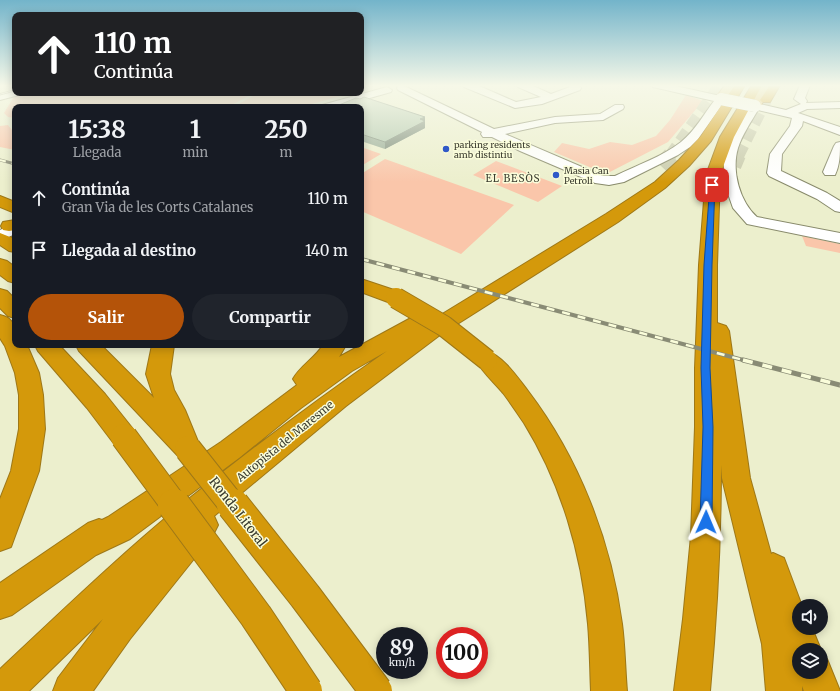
<!DOCTYPE html>
<html lang="es">
<meta charset="utf-8">
<style>
:root{--surface:#171b24;--page:#20242c;--text:#f1f3f6;--muted:#9ea1a6;--accent:#b45309}
body{margin:0;font-family:Merriweather,serif;background:var(--page);color:var(--text);height:100vh;display:flex;flex-direction:column;font-size:15px;white-space:nowrap}
*{box-sizing:border-box;margin:0}
p{font-size:13px;color:var(--muted)}
.icon{flex:none;width:22px;height:22px;fill:none;stroke:currentColor;stroke-width:2;stroke-linecap:round;stroke-linejoin:round}
.map{position:relative;flex:1;overflow:hidden}
.sheet{position:absolute;left:12px;top:104px;width:352px;height:244px;display:flex;flex-direction:column;background:var(--surface);border-radius:8px;box-shadow:0 2px 10px #0003}
.sheet>*{flex:none}
.guide{position:absolute;left:12px;top:12px;width:352px;height:84px;border-radius:8px;box-shadow:0 2px 10px #0003;background:#202124;color:#fff;overflow:hidden}
.tools{position:absolute;left:792px;top:599px;display:grid;gap:8px}
.tools a{display:grid;place-items:center;width:36px;height:36px;border-radius:50%;background:var(--surface);box-shadow:0 2px 10px #0003;font-size:20px}
.speed{position:absolute;left:376px;top:627px;display:flex;gap:8px;font-size:20px;font-weight:700;text-align:center}
.speed>*{display:grid;place-content:center;width:52px;height:52px;border-radius:50%;background:var(--surface);box-shadow:0 2px 10px #0003;line-height:1}
.speed small{font-size:10px;font-weight:400}
.speed .limit{border:6px solid #d22;background:#fff;color:#111}
.pin{position:absolute;display:grid;place-items:center;width:34px;height:34px;color:#fff;margin:-17px;border-radius:8px;box-shadow:0 2px 6px #0006}
.me{position:absolute;width:44px;margin:-22px;rotate:1deg;stroke-linejoin:round;filter:drop-shadow(0 0 3px #0008)}
.turn{display:flex;align-items:center;gap:14px;height:84px;padding:0 16px;font-size:18px}
.turn .icon{width:52px;height:52px;stroke-width:2.5}
.turn b{display:block;font-size:28px;line-height:34px}
.eta{display:flex;justify-content:space-evenly;align-items:center;height:68px;text-align:center}
.eta b{font-size:24px;font-weight:700;line-height:28px}
.button{display:flex;gap:8px;margin-top:auto;padding:8px 16px}
.button a{flex:1;height:46px;border-radius:24px;background:var(--accent);color:#fff;font-size:16px;font-weight:700;line-height:46px;text-align:center}
.button a+a{background:var(--page);color:var(--text)}
ul{padding:0;list-style:none}
li{display:flex;align-items:center;gap:12px;height:52px;padding:0 16px}
li div{flex:1}
li b{display:block;font-size:15px}
li em{font-style:normal}
.map>svg:first-child{display:block}
.green{fill:#fac6aa}
.lines{fill:none;stroke-linecap:round;stroke-linejoin:round}
.highway-tunnel-far1{stroke:#c9cbad;stroke-width:12;stroke-dasharray:12 6;stroke-linecap:butt}
.highway-tunnel{stroke:#c9cbad;stroke-width:16;stroke-dasharray:16 8;stroke-linecap:butt}
.minor-casing{stroke:#888a6b;stroke-width:2}
.major-casing{stroke:#9e7818;stroke-width:2}
.highway-casing{stroke:#9e7818;stroke-width:2}
.minor{fill:#fff;fill-rule:evenodd}
.major{fill:#e5c26d;fill-rule:evenodd}
.highway{fill:#d4990b;fill-rule:evenodd}
.tram{stroke:#898b75;stroke-width:1}
.rail-far2-casing{stroke:#898b75;stroke-width:3}
.rail-far1-casing{stroke:#898b75;stroke-width:4}
.rail-casing{stroke:#898b75;stroke-width:5}
.rail-far2{stroke:#fafdda;stroke-width:2;stroke-dasharray:6;stroke-linecap:butt}
.rail-far1{stroke:#fafdda;stroke-width:2.5;stroke-dasharray:8;stroke-linecap:butt}
.rail{stroke:#fafdda;stroke-width:3.5;stroke-dasharray:10;stroke-linecap:butt}
.minor-bridge-casing{stroke:#888a6b;stroke-width:12;stroke-linecap:butt}
.highway-bridge-far2-casing{stroke:#9e7818;stroke-width:22;stroke-linecap:butt}
.highway-bridge-far1-casing{stroke:#9e7818;stroke-width:28;stroke-linecap:butt}
.highway-bridge-casing{stroke:#9e7818;stroke-width:34;stroke-linecap:butt}
.minor-bridge{stroke:#fff;stroke-width:12}
.highway-bridge-far2{stroke:#d4990b;stroke-width:20}
.highway-bridge-far1{stroke:#d4990b;stroke-width:26}
.highway-bridge{stroke:#d4990b;stroke-width:32}
.wall{fill:#98ac96}
.shaded-wall{fill:#7c8c7a}
.building{fill:#b1c8ae;stroke:#7c8c7a}
.route{fill:#1a73e8;stroke:#114b97}
.poi-dot{fill:#3059c8;stroke:#fafdda;stroke-width:1.5}
.labels{text-anchor:middle;dominant-baseline:central;stroke-width:3;stroke-linejoin:round;paint-order:stroke}
.far-poi-label{font-size:9px;fill:#3b3c2f;stroke:#fafdda;text-anchor:start}
.far-neighbourhood-label{font-size:10px;letter-spacing:1px;fill:#3b3c2f;stroke:#fafdda}
.street-label{font-size:11px;fill:#3b3c2f;stroke:#fafdda}
.near-street-label{font-size:13px;fill:#3b3c2f;stroke:#fafdda}
</style>
<div class="map">
<svg width="840" height="691" viewBox="0 0 840 691">
<rect width="100%" height="100%" fill="#ecefcd"/>
<path class="green" d="M22,93H254L228,107H15V118L8,117L4,113L15,95Z
M259,93H351L301,107H233Z
M686,95L703,101L668,142L606,174L554,152L562,143L589,149L610,142L632,145L656,136L670,120Z
M8,125L15,134V150L0,147V126Z
M361,147L381,154L361,166Z
M385,159L514,205L461,254L361,211V174Z
M496,161L562,186L538,202L473,175Z
M802,236L840,244V253L806,246Z"/>
<g class="lines">
<path class="highway-tunnel-far1" d="M670,156L720,85
M738,156L766,100"/>
<path class="highway-tunnel" d="M661,166L671,155
M724,188L738,155"/>
<g class="minor-casing">
<path id="minor" d="M402,85L494,129L555,117L600,114L615,105H623L624,107L623,109L603,120L555,123L505,134L603,176H615C637,165 662,157 681,142C695,131 704,114 714,101L653,87L652,85H671L725,97L726,99L698,139L690,147L678,155L624,182L609,185L595,183L520,151L492,137H483L481,134L482,132L398,90L397,88L398,86Z
M463,85H477L516,102L541,97L518,87L517,85H531L551,94L570,87L569,85H579L581,88L580,90L542,104L515,108L464,87Z
M800,85H810L805,98L807,101L806,103L840,102V108L807,109L798,113L840,127V135L803,121L802,126L782,154L781,171L827,193L840,201V212L835,211L817,199L769,176L767,173L770,154L790,126L792,118L758,110C751,122 742,135 738,148C731,171 740,202 757,217L840,233V243L747,224L733,208L726,188L723,158L730,138L751,104L755,103L786,110L801,104L794,99Z
M387,87L392,90L391,92L338,107H321L322,105Z
M15,90V93H20L19,95L0,100V94Z
M840,142C840,154 840,165 835,175H825L823,172L834,146L836,143Z
M15,223V234L0,241V230Z"/>
</g>
<g class="major-casing">
<path id="major" d="M725,85H735L725,101H717L715,99Z
M762,85H772L759,109H751L749,106Z"/>
</g>
<g class="highway-casing">
<path id="highway" d="M735,85H745L711,141L689,166L665,188L618,222L440,335L346,406L214,516L218,525L213,535L130,639L93,691H53L58,678L103,619L29,691H0V669C61,612 121,554 186,501C251,449 318,399 387,351L352,371L301,408L239,458L130,539L96,555L12,615L0,619V583L88,523L99,519L102,520L108,517L221,442L297,385L293,379C300,366 315,358 323,345H346L339,357L422,312L429,310L436,312L439,316L606,214L655,182L679,160L701,136Z
M752,85H762L734,137L720,175L717,265V323L726,326L729,331L750,478L771,554L773,553L784,558L802,606H799V628H812L821,650H799V672H821V657L827,659L840,691H804L802,686V691H766L762,644L722,478L721,465C721,540 717,615 710,691H674L683,619L691,536L695,427V368L699,265L706,175L720,137Z
M770,85H780L770,102H762L760,100Z
M0,196L15,202V213L0,207Z
M15,220V230L9,231L3,230L1,226L3,222Z
M0,233L15,239V252L9,251L0,245Z
M0,259L7,261L15,267V283L8,281L0,275Z
M361,279L403,293L406,298L403,303L396,305L361,292Z
M0,289L7,291L15,299V318L8,316L0,308Z
M0,315C17,319 15,330 15,345H27L39,373L43,395L45,429L39,471L15,536L11,547L0,551V499L11,471L19,429V395L15,373L5,346L0,338Z
M35,345H59L105,394L133,429L137,437L133,445L124,448L115,445L87,408L38,351Z
M76,345H101L154,398L146,374L152,345H174L170,374L174,390L185,410L201,449L197,457L188,461L179,457L79,351Z
M487,351C504,357 517,377 528,391C579,458 611,541 622,624C625,646 625,669 627,691H591C590,669 590,646 588,624C582,554 561,483 524,423C517,413 510,402 503,393C494,382 482,372 476,360L479,354Z"/>
</g>
<use href="#minor" class="minor"/>
<use href="#major" class="major"/>
<use href="#highway" class="highway"/>
<path class="tram" d="M0,95L15,91"/>
<g class="rail-far2-casing">
<path id="rail-far2" d="M0,160L15,164"/>
</g>
<g class="rail-far1-casing">
<path id="rail-far1" d="M361,259L747,361"/>
</g>
<g class="rail-casing">
<path id="rail" d="M743,360L840,385"/>
</g>
<use href="#rail-far2" class="rail-far2"/>
<use href="#rail-far1" class="rail-far1"/>
<use href="#rail" class="rail"/>
<g class="minor-bridge-casing">
<path id="minor-bridge" d="M721,99L755,106"/>
</g>
<g class="highway-bridge-far2-casing">
<path id="highway-bridge-far2" d="M396,298L444,326L487,360"/>
</g>
<g class="highway-bridge-far1-casing">
<path id="highway-bridge-far1" d="M124,437L175,506
M188,449L233,506"/>
</g>
<g class="highway-bridge-casing">
<path id="highway-bridge" d="M174,505L256,616L306,691
M233,505L305,596L376,691"/>
</g>
<use href="#minor-bridge" class="minor-bridge"/>
<use href="#highway-bridge-far2" class="highway-bridge-far2"/>
<use href="#highway-bridge-far1" class="highway-bridge-far1"/>
<use href="#highway-bridge" class="highway-bridge"/>
</g>
<path class="wall" d="M361,107L425,117V128L385,149L361,141Z"/>
<path class="shaded-wall" d="M425,117V128L385,149V142Z"/>
<path class="building" d="M364,97L425,117L420,119L425,121L385,142L361,134V107H334L356,98L360,99Z"/>
<linearGradient id="sky" x2="0" y2="1"><stop stop-color="#73b4ca"/><stop offset="0.47" stop-color="#f6f8e8"/><stop offset="1" stop-color="#f6f8e8" stop-opacity="0"/></linearGradient>
<rect width="840" height="182" fill="url(#sky)"/>
<path class="route" d="M710,184L715,185L712,265L710,368L713,427L712,522L711,527L706,528L702,527L700,522L703,427L701,368L704,265Z"/>
<g class="poi-dot">
<circle cx="446" cy="149" r="4"/>
<circle cx="556" cy="175" r="4"/>
</g>
<g class="labels">
<g class="far-poi-label">
<text x="454" y="144">parking residents<tspan x="454" dy="10">amb distintiu</tspan></text>
<text x="564" y="170">Masia Can<tspan x="564" dy="10">Petroli</tspan></text>
</g>
<g class="far-neighbourhood-label">
<text x="513" y="178">EL BESÒS</text>
</g>
<g class="street-label">
<text transform="translate(285 441) rotate(-39)">Autopista del Maresme</text>
</g>
<g class="near-street-label">
<text transform="translate(238 512) rotate(52)">Ronda Litoral</text>
</g>
</g>
</svg>
<div class="tools">
<a><svg class="icon" aria-label="sound" viewBox="0 0 24 24"><path d="M4 9h4l5-4v14l-5-4H4zM17 9q2 3 0 6"/></svg></a>
<a><svg class="icon" aria-label="layers" viewBox="0 0 24 24"><path d="M12 4l9 5-9 5-9-5zM3 14l9 5 9-5"/></svg></a>
</div>
<div class="speed"><div>89<small>km/h</small></div><div class="limit">100</div></div>
<div class="pin" style="left:712px;top:185px;background:#d93025"><svg class="icon" aria-label="arrive" viewBox="0 0 24 24"><path d="M6 21V4h12l-3 4 3 4H6"/></svg></div>
<svg class="me" style="left:706px;top:522px" viewBox="-20 -20 40 40"><path d="M0-17L14 15 0 8-14 15z" fill="#1a73e8" stroke="#fff" stroke-width="4"/></svg>
<div class="guide">
<div class="turn"><svg class="icon" aria-label="ahead" viewBox="0 0 24 24"><path d="M12 20V5M6 11l6-6 6 6"/></svg><div><b>110 m</b>Continúa</div></div>
</div>
<section class="sheet">
<div class="eta">
<div><b>15:38</b><p>Llegada</p></div>
<div><b>1</b><p>min</p></div>
<div><b>250</b><p>m</p></div>
</div>
<ul>
<li><svg class="icon" aria-label="ahead" viewBox="0 0 24 24"><path d="M12 20V5M6 11l6-6 6 6"/></svg><div><b>Continúa</b><p>Gran Via de les Corts Catalanes</p></div><em>110 m</em></li>
<li><svg class="icon" aria-label="arrive" viewBox="0 0 24 24"><path d="M6 21V4h12l-3 4 3 4H6"/></svg><div><b>Llegada al destino</b></div><em>140 m</em></li>
</ul>
<div class="button"><a>Salir</a><a>Compartir</a></div>
</section>
</div>
